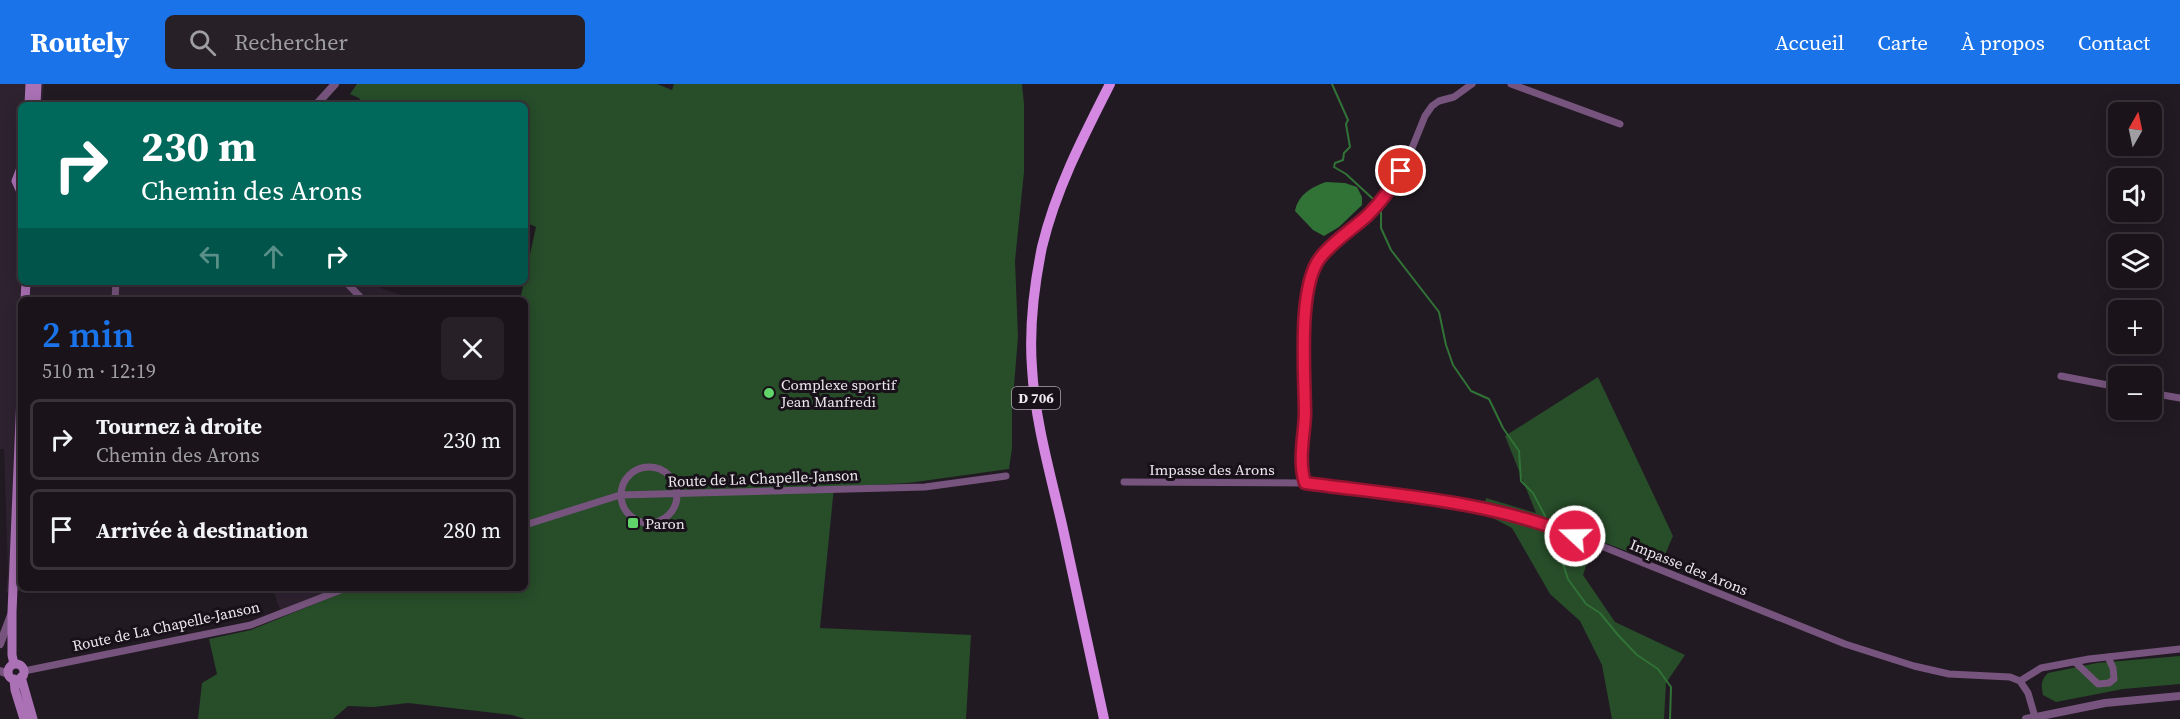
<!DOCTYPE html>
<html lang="fr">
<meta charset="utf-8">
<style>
:root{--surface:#1a141a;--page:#272127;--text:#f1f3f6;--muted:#9f9ea2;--line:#383339;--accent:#1a73e8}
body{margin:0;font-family:"Source Serif 4",serif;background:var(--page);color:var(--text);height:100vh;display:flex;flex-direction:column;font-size:22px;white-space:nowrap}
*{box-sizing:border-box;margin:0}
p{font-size:20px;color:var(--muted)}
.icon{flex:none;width:33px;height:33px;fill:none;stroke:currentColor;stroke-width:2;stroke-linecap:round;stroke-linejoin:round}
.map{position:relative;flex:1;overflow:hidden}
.side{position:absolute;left:18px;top:213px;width:510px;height:294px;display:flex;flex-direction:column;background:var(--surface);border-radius:9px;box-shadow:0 3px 15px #0003,0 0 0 2px var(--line)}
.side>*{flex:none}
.banner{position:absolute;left:18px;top:18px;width:510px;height:183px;border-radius:9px;box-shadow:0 3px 15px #0003,0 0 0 2px var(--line);background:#00695c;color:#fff;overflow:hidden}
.needle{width:39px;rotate:9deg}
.controls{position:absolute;left:2108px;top:18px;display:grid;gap:12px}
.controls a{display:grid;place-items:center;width:54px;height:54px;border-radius:9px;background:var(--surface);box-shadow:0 3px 15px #0003,0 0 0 2px var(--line);font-size:30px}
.pin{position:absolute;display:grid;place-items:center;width:51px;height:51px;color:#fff;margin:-26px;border:3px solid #fff;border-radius:50%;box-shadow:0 2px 6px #0007}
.me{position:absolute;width:66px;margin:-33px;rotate:291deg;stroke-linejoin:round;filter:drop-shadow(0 0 4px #0008)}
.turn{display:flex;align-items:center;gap:21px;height:126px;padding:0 24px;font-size:27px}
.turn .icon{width:78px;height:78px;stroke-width:2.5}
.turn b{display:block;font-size:42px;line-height:51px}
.lanes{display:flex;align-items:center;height:57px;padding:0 24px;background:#0003;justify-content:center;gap:30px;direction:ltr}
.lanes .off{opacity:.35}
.round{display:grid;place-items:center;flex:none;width:63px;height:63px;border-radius:9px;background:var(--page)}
.headline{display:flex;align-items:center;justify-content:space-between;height:102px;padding:0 24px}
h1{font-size:36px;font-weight:600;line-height:45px;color:var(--accent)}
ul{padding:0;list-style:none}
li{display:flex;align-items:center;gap:18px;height:81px;margin:0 12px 9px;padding:0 12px;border:3px solid var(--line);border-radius:9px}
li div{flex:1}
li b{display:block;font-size:22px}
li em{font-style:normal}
header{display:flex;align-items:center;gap:36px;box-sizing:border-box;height:84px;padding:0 30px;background:var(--accent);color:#fff}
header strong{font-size:28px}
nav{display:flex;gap:33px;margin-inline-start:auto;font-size:21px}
.search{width:420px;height:54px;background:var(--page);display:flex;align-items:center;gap:15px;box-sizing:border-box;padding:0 21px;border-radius:9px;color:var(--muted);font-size:22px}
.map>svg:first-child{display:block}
.built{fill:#2e2230}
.green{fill:#274d29}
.water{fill:#317237}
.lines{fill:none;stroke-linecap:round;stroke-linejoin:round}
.stream{stroke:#317237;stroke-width:2}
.minor{stroke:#77547d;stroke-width:7}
.tertiary{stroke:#77547d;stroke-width:8}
.secondary{stroke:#ab71b5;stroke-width:9}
.primary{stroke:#d488e1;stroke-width:10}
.route-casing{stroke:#92132f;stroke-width:15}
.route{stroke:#e11d48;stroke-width:10}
.poi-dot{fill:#60d56a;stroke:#181119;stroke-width:2}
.labels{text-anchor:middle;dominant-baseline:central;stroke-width:6;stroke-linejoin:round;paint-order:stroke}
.shield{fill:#181119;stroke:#ada7ae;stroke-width:1.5}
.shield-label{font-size:14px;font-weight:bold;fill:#ede7ee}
.poi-label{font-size:15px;fill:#ede7ee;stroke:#181119;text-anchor:start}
.street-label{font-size:15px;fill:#ede7ee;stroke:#181119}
</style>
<header>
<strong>Routely</strong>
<div class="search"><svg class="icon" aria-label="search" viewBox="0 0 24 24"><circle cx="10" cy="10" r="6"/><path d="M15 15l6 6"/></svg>Rechercher</div>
<nav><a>Accueil</a><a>Carte</a><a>À propos</a><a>Contact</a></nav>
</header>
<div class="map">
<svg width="2180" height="635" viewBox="0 0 2180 635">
<rect width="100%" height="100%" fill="#221a23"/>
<path class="built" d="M0,0H44L42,21H21V198H363L416,216H21V504H40L6,509L8,487L4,365H0Z
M272,504H354L283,533Z"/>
<path class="green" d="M357,0H657L672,6L674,0H1022L1024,20V88L1015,177L1018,253L1012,326V364L1009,385L908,399L834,403L820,544L971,551L966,635H525L512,631L408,619L374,623L348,622L333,635H198L202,599L217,590L209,555L251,546L354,504H525V216H520L536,143L525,138V21H364L359,14L350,10Z
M1598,293L1673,452L1661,480L1595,455L1583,491L1615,538L1685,571L1666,599L1664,635H1612L1602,581L1580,537L1550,510L1512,444L1483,429L1486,414L1536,429L1505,352Z
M2180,572V600L2123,605L2056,618L2043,611C2041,601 2041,596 2048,589L2097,579Z"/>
<path class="water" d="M1326,98L1345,99L1357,103L1362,113V121L1339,143L1324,152L1313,146L1295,127C1298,111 1311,103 1326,98Z"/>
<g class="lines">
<path class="stream" d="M1332,0L1348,36L1346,40L1350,63L1344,69L1343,76L1335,79L1334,83L1346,90L1372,114
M1381,127V144L1391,166L1439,228L1446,261L1453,281L1471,307L1489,315L1503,344L1519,367L1521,397L1533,409L1545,432
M1554,453L1568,495L1586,520L1600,529L1618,551L1637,571L1658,585L1671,603L1670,635"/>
<path class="minor" d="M1511,0L1620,40
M346,198L363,216
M115,216L116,198
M2061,292L2118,303
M2151,309L2180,314
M621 411a28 28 0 1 1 56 0a28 28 0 1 1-56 0Z
M1124,398L1305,399L1485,424L1554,443L1845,560L1914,582L1949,590L2010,593L2020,597L2028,609L2035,633
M1305,399L1301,388L1305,334V260L1307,214L1314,185L1321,173L1370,129L1393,101L1408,74L1425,32L1432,22L1439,17L1454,13L1472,0
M525,441L620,411L925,403L1006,392
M2075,578L2098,600L2109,599L2114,595L2113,584L2108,573
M24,587L251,541L346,504
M2020,597L2041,584L2089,575L2180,565"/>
<path class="tertiary" d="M316,21L335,0
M0,560L11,531
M0,587L8,590
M2026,635L2105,619L2180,612"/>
<path class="secondary" d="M29,21L30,0
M36,21L37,0
M21,84L16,97L21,108
M25,216L26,198
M14,580L12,571V528L21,312
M8 588a8 8 0 1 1 16 0a8 8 0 1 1-16 0Z
M21,593L33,635
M14,595L15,606L24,635"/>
<path class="primary" d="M1104,635C1090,572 1077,508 1063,445C1051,392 1035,338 1032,284C1029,244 1034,202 1042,163C1056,105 1083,53 1110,0"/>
</g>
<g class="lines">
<g class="route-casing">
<path id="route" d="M1401,87C1392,103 1381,118 1368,131C1353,145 1333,157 1320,174C1297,204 1305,292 1305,331C1304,353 1298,377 1305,399C1395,411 1490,417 1575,452"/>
</g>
<use href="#route" class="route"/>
</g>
<g class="poi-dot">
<circle cx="769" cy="309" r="6"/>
<rect x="627" y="433" width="12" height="12" rx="3"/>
</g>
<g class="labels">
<rect class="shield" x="1012" y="303" width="48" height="22" rx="4.5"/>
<g class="shield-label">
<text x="1036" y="314">D 706</text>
</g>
<g class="poi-label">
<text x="781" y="300">Complexe sportif<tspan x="781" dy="17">Jean Manfredi</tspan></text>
<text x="645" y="439">Paron</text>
</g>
<g class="street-label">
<text x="1212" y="385">Impasse des Arons</text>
<text transform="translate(763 394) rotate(-2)">Route de La Chapelle-Janson</text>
<text transform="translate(1689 483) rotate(22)">Impasse des Arons</text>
<text transform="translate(166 542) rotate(-12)">Route de La Chapelle-Janson</text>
</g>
</g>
</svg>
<div class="controls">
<a><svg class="needle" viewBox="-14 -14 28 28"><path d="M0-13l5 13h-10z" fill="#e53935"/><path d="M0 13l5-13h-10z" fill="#9f9ea2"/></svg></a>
<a><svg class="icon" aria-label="sound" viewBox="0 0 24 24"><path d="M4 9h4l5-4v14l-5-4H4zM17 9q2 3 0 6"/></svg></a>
<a><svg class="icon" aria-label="layers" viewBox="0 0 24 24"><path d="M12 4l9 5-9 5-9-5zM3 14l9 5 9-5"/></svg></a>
<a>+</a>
<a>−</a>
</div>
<div class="pin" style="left:1401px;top:87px;background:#d93025"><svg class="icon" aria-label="arrive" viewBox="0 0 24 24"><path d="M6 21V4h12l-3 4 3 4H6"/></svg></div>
<svg class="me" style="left:1575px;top:452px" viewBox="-20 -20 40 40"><circle r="17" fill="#e11d48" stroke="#fff" stroke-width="3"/><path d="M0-11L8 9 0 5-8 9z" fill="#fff"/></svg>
<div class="banner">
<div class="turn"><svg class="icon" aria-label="right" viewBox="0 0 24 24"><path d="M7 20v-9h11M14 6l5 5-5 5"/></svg><div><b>230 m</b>Chemin des Arons</div></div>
<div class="lanes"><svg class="icon off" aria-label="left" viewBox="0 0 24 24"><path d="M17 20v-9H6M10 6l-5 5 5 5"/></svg><svg class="icon off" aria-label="ahead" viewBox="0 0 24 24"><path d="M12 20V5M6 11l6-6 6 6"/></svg><svg class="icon" aria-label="right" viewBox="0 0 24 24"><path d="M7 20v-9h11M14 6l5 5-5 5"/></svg></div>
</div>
<section class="side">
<div class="headline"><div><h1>2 min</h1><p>510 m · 12:19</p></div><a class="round"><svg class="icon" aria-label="close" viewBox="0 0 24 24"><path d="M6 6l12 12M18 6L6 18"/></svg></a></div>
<ul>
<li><svg class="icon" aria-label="right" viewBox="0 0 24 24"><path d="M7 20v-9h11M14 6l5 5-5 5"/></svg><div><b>Tournez à droite</b><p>Chemin des Arons</p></div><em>230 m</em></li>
<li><svg class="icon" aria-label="arrive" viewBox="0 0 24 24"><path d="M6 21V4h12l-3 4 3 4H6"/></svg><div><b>Arrivée à destination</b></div><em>280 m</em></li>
</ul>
</section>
</div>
